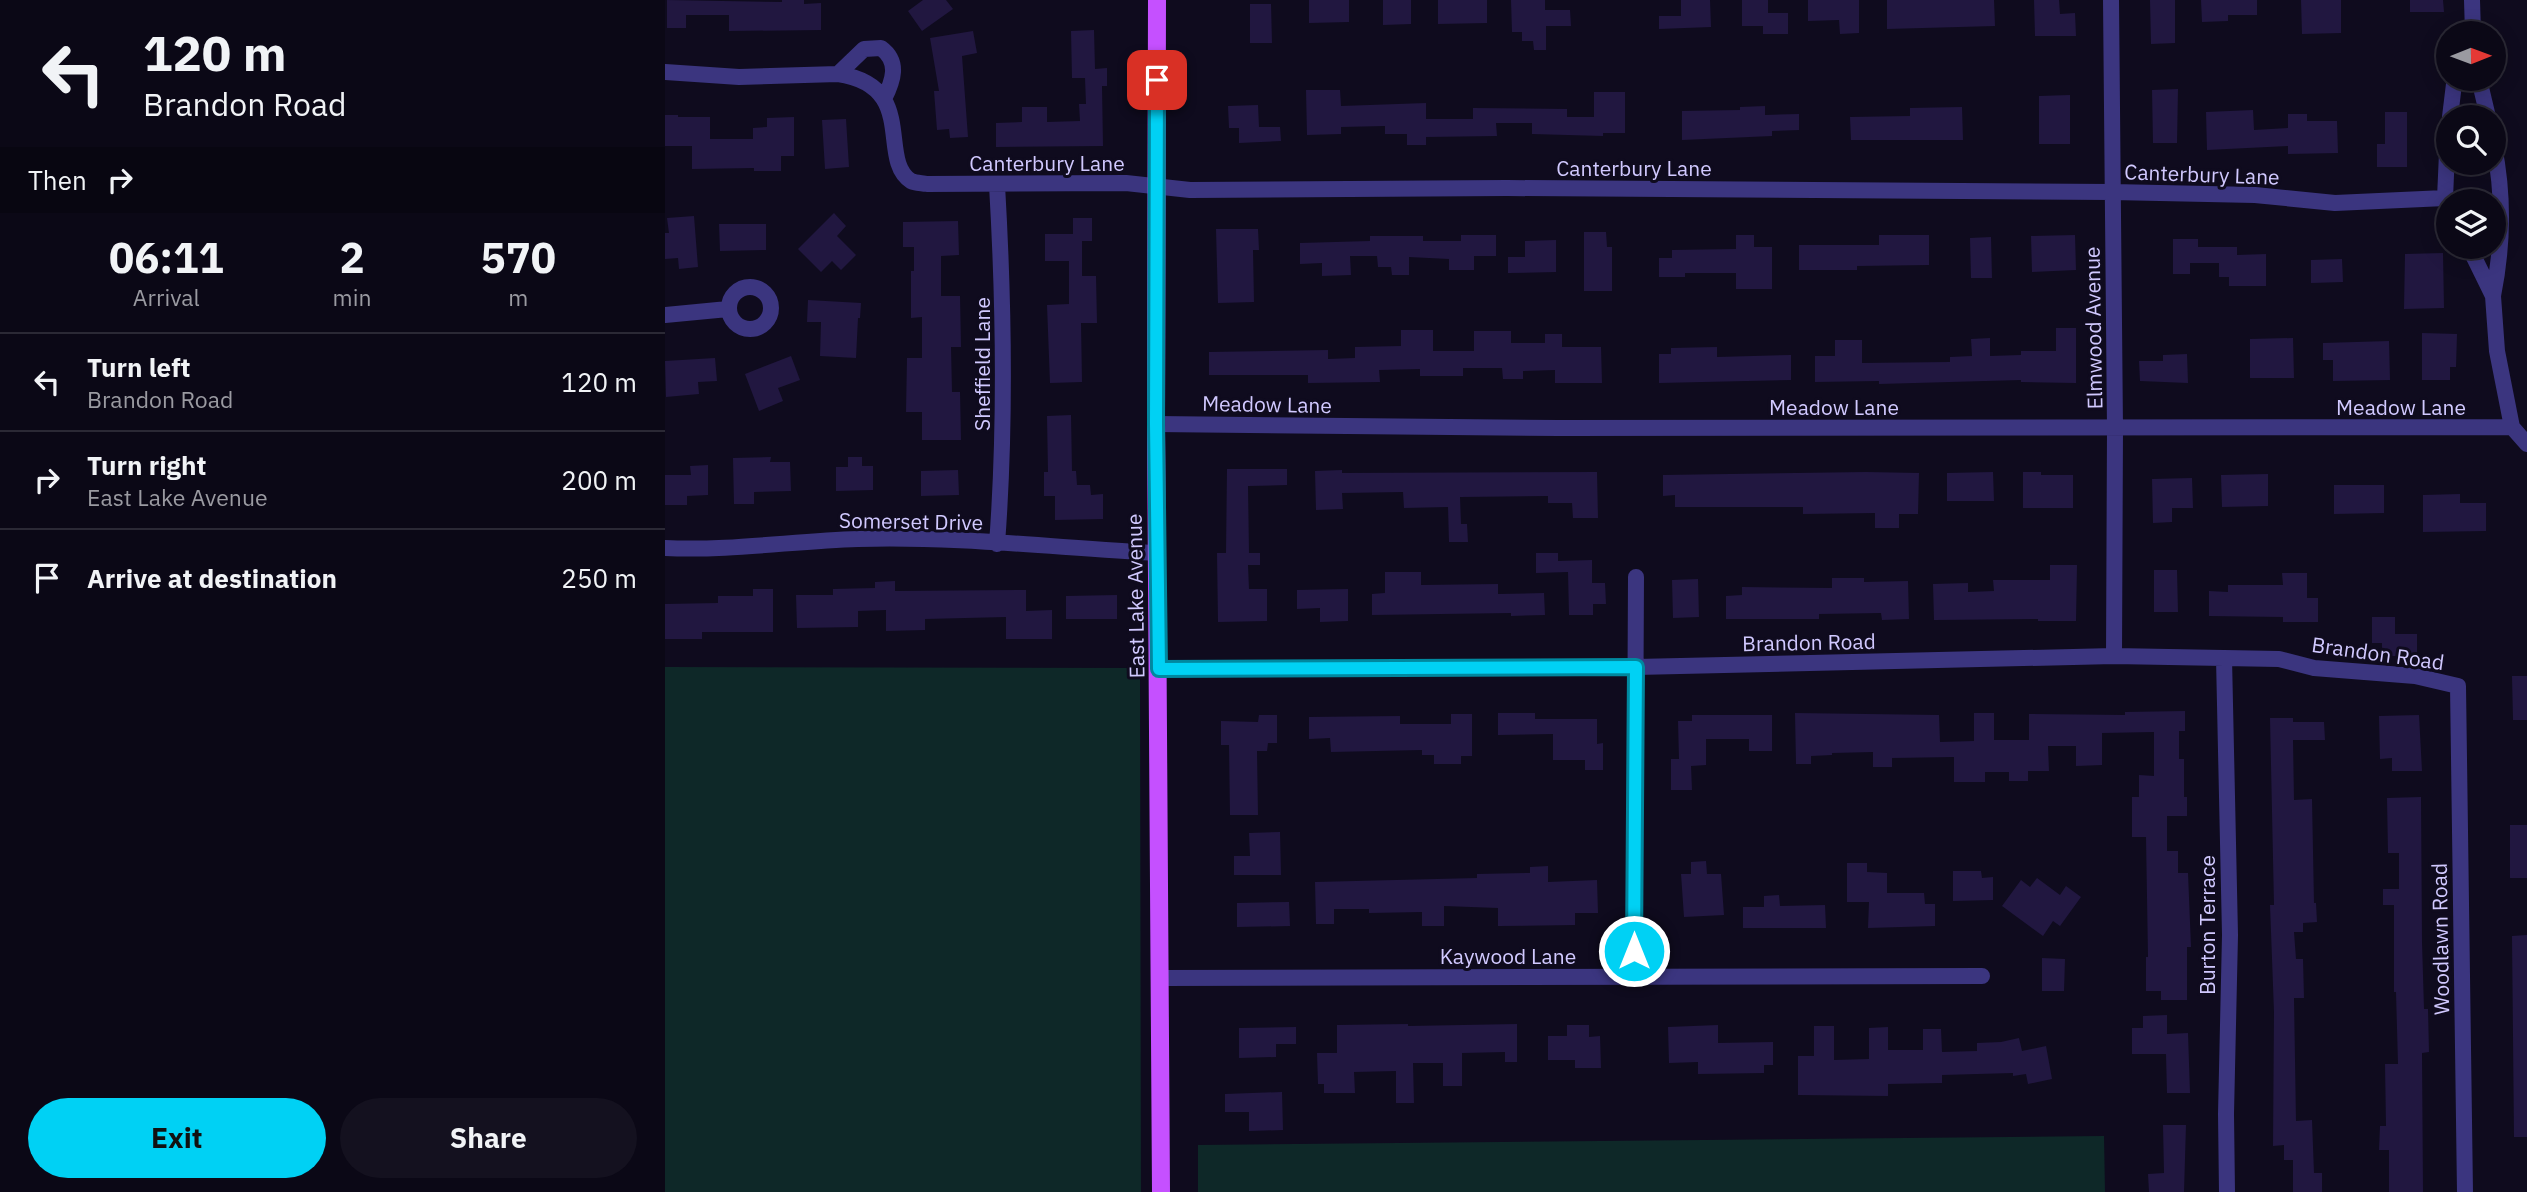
<!DOCTYPE html>
<style>
:root{--surface:#0b0816;--page:#14111f;--text:#f1f3f6;--muted:#9a9aa1;--line:#2b2935;--accent:#00d1f4}
body{margin:0;font-family:"IBM Plex Sans",sans-serif;background:var(--page);color:var(--text);height:100vh;display:flex;flex-direction:column;font-size:26px;white-space:nowrap}
*{box-sizing:border-box;margin:0}
p{font-size:23px;color:var(--muted)}
.icon{flex:none;width:38px;height:38px;fill:none;stroke:currentColor;stroke-width:2;stroke-linecap:round;stroke-linejoin:round}
.map{position:relative;flex:1;overflow:hidden}
.sheet{display:flex;flex-direction:column;background:var(--surface);width:665px}
.sheet>*{flex:none}
.top-card{background:#0b0816;color:var(--text);overflow:hidden}
.needle{width:46px;rotate:89deg}
.fabs{position:absolute;left:1771px;top:21px;display:grid;gap:14px}
.fabs a{display:grid;place-items:center;width:70px;height:70px;border-radius:50%;background:var(--surface);box-shadow:0 4px 18px #0003,0 0 0 2px var(--line);font-size:35px}
.pin{position:absolute;display:grid;place-items:center;width:60px;height:60px;color:#fff;margin:-30px;border-radius:14px;box-shadow:0 4px 10px #0006}
.me{position:absolute;width:77px;margin:-38px;rotate:0deg;stroke-linejoin:round;filter:drop-shadow(0 0 5px #0008)}
.turn{display:flex;align-items:center;gap:24px;height:147px;padding:0 28px;font-size:32px}
.turn .icon{width:91px;height:91px;stroke-width:2.5}
.turn b{display:block;font-size:49px;line-height:60px}
.then{display:flex;align-items:center;height:66px;padding:0 28px;background:#0003;gap:14px;font-size:26px}
.eta{display:flex;justify-content:space-evenly;align-items:center;height:119px;text-align:center}
.eta b{font-size:42px;font-weight:700;line-height:49px}
.cta{display:flex;gap:14px;margin-top:auto;padding:14px 28px}
.cta a{flex:1;height:80px;border-radius:42px;background:var(--accent);color:#111;font-size:28px;font-weight:700;line-height:80px;text-align:center}
.cta a+a{background:var(--page);color:var(--text)}
ul{padding:0;list-style:none}
li{display:flex;align-items:center;gap:21px;height:98px;padding:0 28px;border-top:2px solid var(--line)}
li div{flex:1}
li b{display:block;font-size:26px}
li em{font-style:normal}
main{display:flex;flex:1;min-height:0}
.map>svg:first-child{display:block}
.green{fill:#0e2828}
.building{fill:#211740}
.lines{fill:none;stroke-linecap:round;stroke-linejoin:round}
.minor{stroke:#3b357f;stroke-width:16}
.primary{stroke:#c550ff;stroke-width:18}
.route-casing{stroke:#00889f;stroke-width:18}
.route{stroke:#00d1f4;stroke-width:12}
.labels{text-anchor:middle;dominant-baseline:central;stroke-width:6;stroke-linejoin:round;paint-order:stroke}
.street-label{font-size:21px;fill:#d1c9ff;stroke:#0f0b1e}
</style>
<main>
<section class="sheet">
<div class="top-card">
<div class="turn"><svg class="icon" aria-label="left" viewBox="0 0 24 24"><path d="M17 20v-9H6M10 6l-5 5 5 5"/></svg><div><b>120 m</b>Brandon Road</div></div>
<div class="then">Then<svg class="icon" aria-label="right" viewBox="0 0 24 24"><path d="M7 20v-9h11M14 6l5 5-5 5"/></svg></div>
</div>
<div class="eta">
<div><b>06:11</b><p>Arrival</p></div>
<div><b>2</b><p>min</p></div>
<div><b>570</b><p>m</p></div>
</div>
<ul>
<li><svg class="icon" aria-label="left" viewBox="0 0 24 24"><path d="M17 20v-9H6M10 6l-5 5 5 5"/></svg><div><b>Turn left</b><p>Brandon Road</p></div><em>120 m</em></li>
<li><svg class="icon" aria-label="right" viewBox="0 0 24 24"><path d="M7 20v-9h11M14 6l5 5-5 5"/></svg><div><b>Turn right</b><p>East Lake Avenue</p></div><em>200 m</em></li>
<li><svg class="icon" aria-label="arrive" viewBox="0 0 24 24"><path d="M6 21V4h12l-3 4 3 4H6"/></svg><div><b>Arrive at destination</b></div><em>250 m</em></li>
</ul>
<div class="cta"><a>Exit</a><a>Share</a></div>
</section>
<div class="map">
<svg width="1862" height="1192" viewBox="0 0 1862 1192">
<rect width="100%" height="100%" fill="#0f0b1e"/>
<path class="green" d="M0,667L475,668L476,1192H0Z
M1439,1136L1440,1192H533V1145Z"/>
<path class="building" d="M2,0L117,2V0H139V4L156,3V30L64,31V15H21V28H2Z
M258,0H281L288,9L257,31L243,11Z
M644,0H684V22L644,23Z
M718,0H746V24L718,25Z
M773,0H822V23L773,24Z
M846,0H880V10H905L906,26H881V50H869L868,41H857V32H847Z
M1016,0H1045L1046,27L994,29V16H1016Z
M1077,0H1103V13H1123V34H1098V26H1077Z
M1143,0H1194V33L1175,34L1174,20L1143,21Z
M1222,0H1329L1330,26L1222,29Z
M1369,0H1394L1395,14L1410,13L1411,36H1370Z
M1485,0H1510V43L1486,44Z
M1536,0H1592V15H1563V21L1537,22Z
M1636,0H1676V33L1637,34Z
M1745,0H1778L1779,12H1745Z
M585,4H606L607,43H585Z
M429,30L430,69L442,68V86H437L438,146L331,147V123L357,122V107H382V122L415,121L414,104H421L420,78H407L406,31Z
M308,31L312,53L297,56L303,137L285,138L284,129L272,130L269,91H274L265,38Z
M1513,89L1512,143H1488L1487,90Z
M641,90H675L676,106L761,103V119H808V108L902,109V117H929V92H960V133H938V136L867,134V123H831L832,136L761,137V145H742V134H720V126L676,127V134L642,135Z
M1405,95V144H1374V96Z
M593,105L594,127H615L616,141L574,143V128H564L563,106Z
M1100,106V115L1134,114V130L1107,131V136L1017,140V111L1075,110V107Z
M1297,107L1298,140H1186L1185,117L1245,116V108Z
M1588,110L1589,130L1623,128V114H1642V121H1672L1673,153L1623,154V146L1542,150L1541,112Z
M1720,112H1742V167H1712V144H1720Z
M0,115H13V117H45V139H88V128L102,127V118L129,117V156H116V171H89V168L27,169V146H0Z
M181,119L184,167L160,169L157,120Z
M169,213L181,226L172,236L191,255L176,270L167,261L156,272L133,249Z
M29,216L33,267L14,269L13,258L0,259V233H4L2,218Z
M408,218H427V241H417V276H431L432,323H416L417,382L385,383L382,305L404,304V261H380V234H408Z
M293,221L294,255L276,256V296H295L296,347H286L287,392H295L296,440H257V412H241L242,358H257V317L246,318V271H249V247H238V222Z
M54,224H101V250L55,251Z
M551,229H593L594,250H588L589,302L553,303Z
M919,232H941L942,247H947V291H919Z
M796,235H831V256H809V270H784V259L744,257V275H727L726,267H713L712,256H685L686,275L657,276V263L635,264V243L705,241V236H758V241H796Z
M1071,235H1089V247H1107V289H1071V273H1020V277H994V258H1007V250L1071,249Z
M1214,235H1264V265L1192,266V270H1134V245H1214Z
M1410,235L1411,270L1367,272L1366,236Z
M1326,237L1327,278H1306L1305,238Z
M1508,239H1533V247H1572V255L1601,254V286H1564V277H1554V263H1525V274H1508Z
M891,240V272L843,273V257H860V241Z
M1778,253L1779,308L1739,309L1740,254Z
M1677,259L1678,282L1646,283V260Z
M143,300L196,303L195,318H193L191,358L155,356L156,322H142Z
M1391,328H1411V383L1356,382V380L1214,384V381L1150,382V356H1170V340H1197V363L1285,362V357L1307,356L1306,339L1325,338V356L1356,355V351H1391Z
M736,330H768V351H809V331H846V343H880V334H897V347H936L937,383H890V370L858,371V379H838L837,368H798V376H755V369L714,370L715,382L643,383V375H544V352L663,350V359L690,358V347L736,346Z
M1757,333L1792,334L1791,367H1785V380H1757Z
M1628,338L1629,378H1585V339Z
M1724,341L1725,380L1668,381V360H1658V343Z
M1052,347V357L1126,355V380L994,383V354H1006V348Z
M1522,354L1523,383L1475,381L1474,361H1498V355Z
M126,356L135,380L113,388L118,401L94,411L80,374Z
M50,358L52,381L33,382L34,394L1,397L0,361Z
M406,415L407,471H411L412,485H425L426,495L438,494V519L390,520V496H379V472H383L382,416Z
M106,457L105,462H125L126,491L89,492V504H69L68,458Z
M183,457H197V466H208V490L171,491V467H183Z
M43,465V495L22,496V505H0V475H26L25,466Z
M562,469H622V485L583,486L584,553H595V565H583L584,589H602V621L553,622L552,553H561Z
M293,470L294,495L256,496V471Z
M677,470V473L932,472L933,518H908L907,503H883V496L795,497L796,524H802L803,542H784L783,507L739,508L738,492L677,493L678,509L651,510L650,471Z
M1201,472L1254,473L1253,514H1234V528H1210V513L1138,514V507H1010V495L998,496V475Z
M1328,472L1329,501H1282V473Z
M1358,472H1376V475H1408V508H1358Z
M1603,474V506L1557,507L1556,475Z
M1527,478L1528,508H1507V522L1488,523L1487,479Z
M1669,485H1719V513L1669,514Z
M1795,494V503H1821V531L1758,532V495Z
M871,553H893V561L927,560V583H940L941,604H928V615H904L903,572L871,573Z
M1385,565H1412L1411,621H1373V619L1269,620L1268,584L1303,583V592L1329,591L1328,580H1385Z
M1489,570H1512L1513,612H1489Z
M720,572H756V585L833,584V594L879,593L880,615L846,616V613L707,615V594L720,593Z
M1617,573H1642V598H1653V622H1618V617L1544,616V591L1563,592V585H1618Z
M1167,578H1199V582L1243,581L1244,619L1217,620L1216,613L1154,614V619H1061V596L1077,595V587L1167,588Z
M1033,579L1034,617L1008,618L1007,580Z
M230,581V591L361,590V611L387,610V639H341V617L260,619V630L221,631V610L193,611V627L132,628L131,595H168V589L210,588V582Z
M88,589H108V632H37V639H0V604L53,603V596H88Z
M683,589V621L655,622V608L632,609V590Z
M452,595V619H401V596Z
M1707,617H1730V634H1752V656H1717V643H1707Z
M1847,676H1862V720H1848Z
M1520,711V731H1514V759H1519V797H1522V816H1502V851H1513V873H1523L1526,947H1522V1000H1496V991H1481V957H1483L1481,837H1467V797H1474V775L1489,776V732L1437,733V765L1411,766V746H1383L1384,771H1363V781H1344V772H1320V782H1289V757L1227,758V767H1208V752L1167,753V755L1146,756V764H1131L1130,713L1274,715L1275,742L1309,741V713H1329V740H1364V714L1460,715V712Z
M833,713H870V719H932V744L938,743V770H920V760H888V734L833,735Z
M786,714H807V756H796V764H769V755H757V750L666,752L665,738L644,739V717L735,716V724H786Z
M594,715H612V743H603L602,751H592L593,815H565L564,745H556V721L593,722Z
M1027,715H1107V751H1084V739H1041V765L1026,766L1027,790H1006V759H1014L1013,721H1027Z
M1754,715L1757,771H1727V758L1715,759L1714,716Z
M1605,718H1628V722H1659L1660,740H1628L1629,800L1647,799L1649,903H1651L1652,922L1638,923V932H1629L1631,959H1638L1639,998H1629L1631,1121L1647,1120L1649,1173H1657V1192H1628V1160H1619V1145L1608,1146L1609,1012L1605,905H1609Z
M1756,797L1757,942L1759,1009H1763L1764,1052L1757,1053L1758,1192H1724V1150H1714L1715,1126H1721L1720,1064H1733L1731,992H1729V905H1718V889H1734V853H1723L1722,798Z
M1845,825H1862V878H1845Z
M615,832L616,875H569V856H585L584,833Z
M1041,861L1042,874H1056L1059,915L1019,917L1016,874H1026V862Z
M1182,863H1202V872L1222,873V893H1259L1260,904H1270V926L1203,928L1204,902H1182Z
M883,866V882L932,880L933,913H910V925L833,926V908L779,906V926H757V912L704,913V909H669V924H651L650,882L812,878V874L865,873V867Z
M1288,871H1316L1317,878L1328,877V900L1288,901Z
M1372,878L1395,895L1401,886L1416,897L1395,926L1388,921L1378,936L1337,906L1356,880L1365,887Z
M1114,895L1115,906L1160,905L1161,928H1078V907H1099V896Z
M624,902L625,926L572,927V903Z
M1862,935V1137H1849L1847,936Z
M1377,958L1400,959L1399,991H1377Z
M1502,1015V1034L1523,1033L1525,1093H1502L1501,1054H1467V1028H1478V1016Z
M743,1024V1026L852,1024V1062H840V1052L797,1053V1086H778V1063H748L749,1103H731V1071L689,1072L690,1093H659V1084H653L652,1053H672V1025Z
M902,1025H924V1037L935,1036L936,1068H910V1060H883V1036H902Z
M1053,1025V1043L1108,1042V1065H1099V1073L1033,1074V1062L1004,1063L1003,1027Z
M1149,1026H1169V1060L1204,1059V1028L1223,1027V1050H1258V1029H1276L1277,1052L1312,1051V1043L1336,1042L1354,1038L1357,1051L1381,1046L1387,1079L1363,1084L1361,1074L1348,1076V1073L1277,1075V1083L1223,1084V1096L1133,1095V1056H1149Z
M631,1027V1044H611V1057L574,1058V1028Z
M617,1092L618,1130L584,1131V1112H560V1094Z
M1498,1125H1521L1519,1192H1484L1483,1174L1499,1173Z"/>
<g class="lines">
<path class="minor" d="M1446,0L1450,429L1449,656
M1807,0L1808,33
M0,72L74,77L173,74C254,86 212,159 246,181C250,183 257,183 262,184L461,183L525,190L842,188L1447,192L1590,195L1670,203L1780,198
M173,74L199,49L216,48C235,62 228,81 219,99
M1814,79L1823,117
M1785,117L1789,84L1792,79
M1783,130L1780,198L1783,204
M1804,247L1828,296L1832,351L1847,427L1862,444
M64 308a21 21 0 1 1 42 0a21 21 0 1 1-42 0Z
M1828,296C1838,246 1839,196 1829,146
M0,315L63,309
M491,424L894,428L1847,427
M332,544C341,424 339,305 332,185
M0,548C65,551 128,541 193,539C292,536 393,548 492,553
M1559,658L1565,935L1561,1114L1562,1192
M494,669L971,667L1449,656L1614,659L1649,668L1750,676L1793,686L1800,1192
M969,977L971,577
M496,978L1317,976"/>
<path class="primary" d="M492,0L491,424L496,1192"/>
</g>
<g class="lines">
<g class="route-casing">
<path id="route" d="M492,80L491,424L494,669L971,667L969,951"/>
</g>
<use href="#route" class="route"/>
</g>
<g class="labels">
<g class="street-label">
<text x="382" y="163">Canterbury Lane</text>
<text x="969" y="168">Canterbury Lane</text>
<text transform="translate(1537 174) rotate(2)">Canterbury Lane</text>
<text transform="translate(1428 328) rotate(-91)">Elmwood Avenue</text>
<text transform="translate(317 364) rotate(-90)">Sheffield Lane</text>
<text transform="translate(602 404) rotate(1)">Meadow Lane</text>
<text x="1169" y="407">Meadow Lane</text>
<text x="1736" y="407">Meadow Lane</text>
<text transform="translate(246 521) rotate(1)">Somerset Drive</text>
<text transform="translate(470 596) rotate(-91)">East Lake Avenue</text>
<text transform="translate(1144 642) rotate(-1)">Brandon Road</text>
<text transform="translate(1713 653) rotate(8)">Brandon Road</text>
<text transform="translate(1542 925) rotate(-90)">Burton Terrace</text>
<text transform="translate(1775 939) rotate(-91)">Woodlawn Road</text>
<text x="843" y="956">Kaywood Lane</text>
</g>
</g>
</svg>
<div class="fabs">
<a><svg class="needle" viewBox="-14 -14 28 28"><path d="M0-13l5 13h-10z" fill="#e53935"/><path d="M0 13l5-13h-10z" fill="#9a9aa1"/></svg></a>
<a><svg class="icon" aria-label="search" viewBox="0 0 24 24"><circle cx="10" cy="10" r="6"/><path d="M15 15l6 6"/></svg></a>
<a><svg class="icon" aria-label="layers" viewBox="0 0 24 24"><path d="M12 4l9 5-9 5-9-5zM3 14l9 5 9-5"/></svg></a>
</div>
<div class="pin" style="left:492px;top:80px;background:#d93025"><svg class="icon" aria-label="arrive" viewBox="0 0 24 24"><path d="M6 21V4h12l-3 4 3 4H6"/></svg></div>
<svg class="me" style="left:969px;top:951px" viewBox="-20 -20 40 40"><circle r="17" fill="#00d1f4" stroke="#fff" stroke-width="3"/><path d="M0-11L8 9 0 5-8 9z" fill="#fff"/></svg>
</div>
</main>
